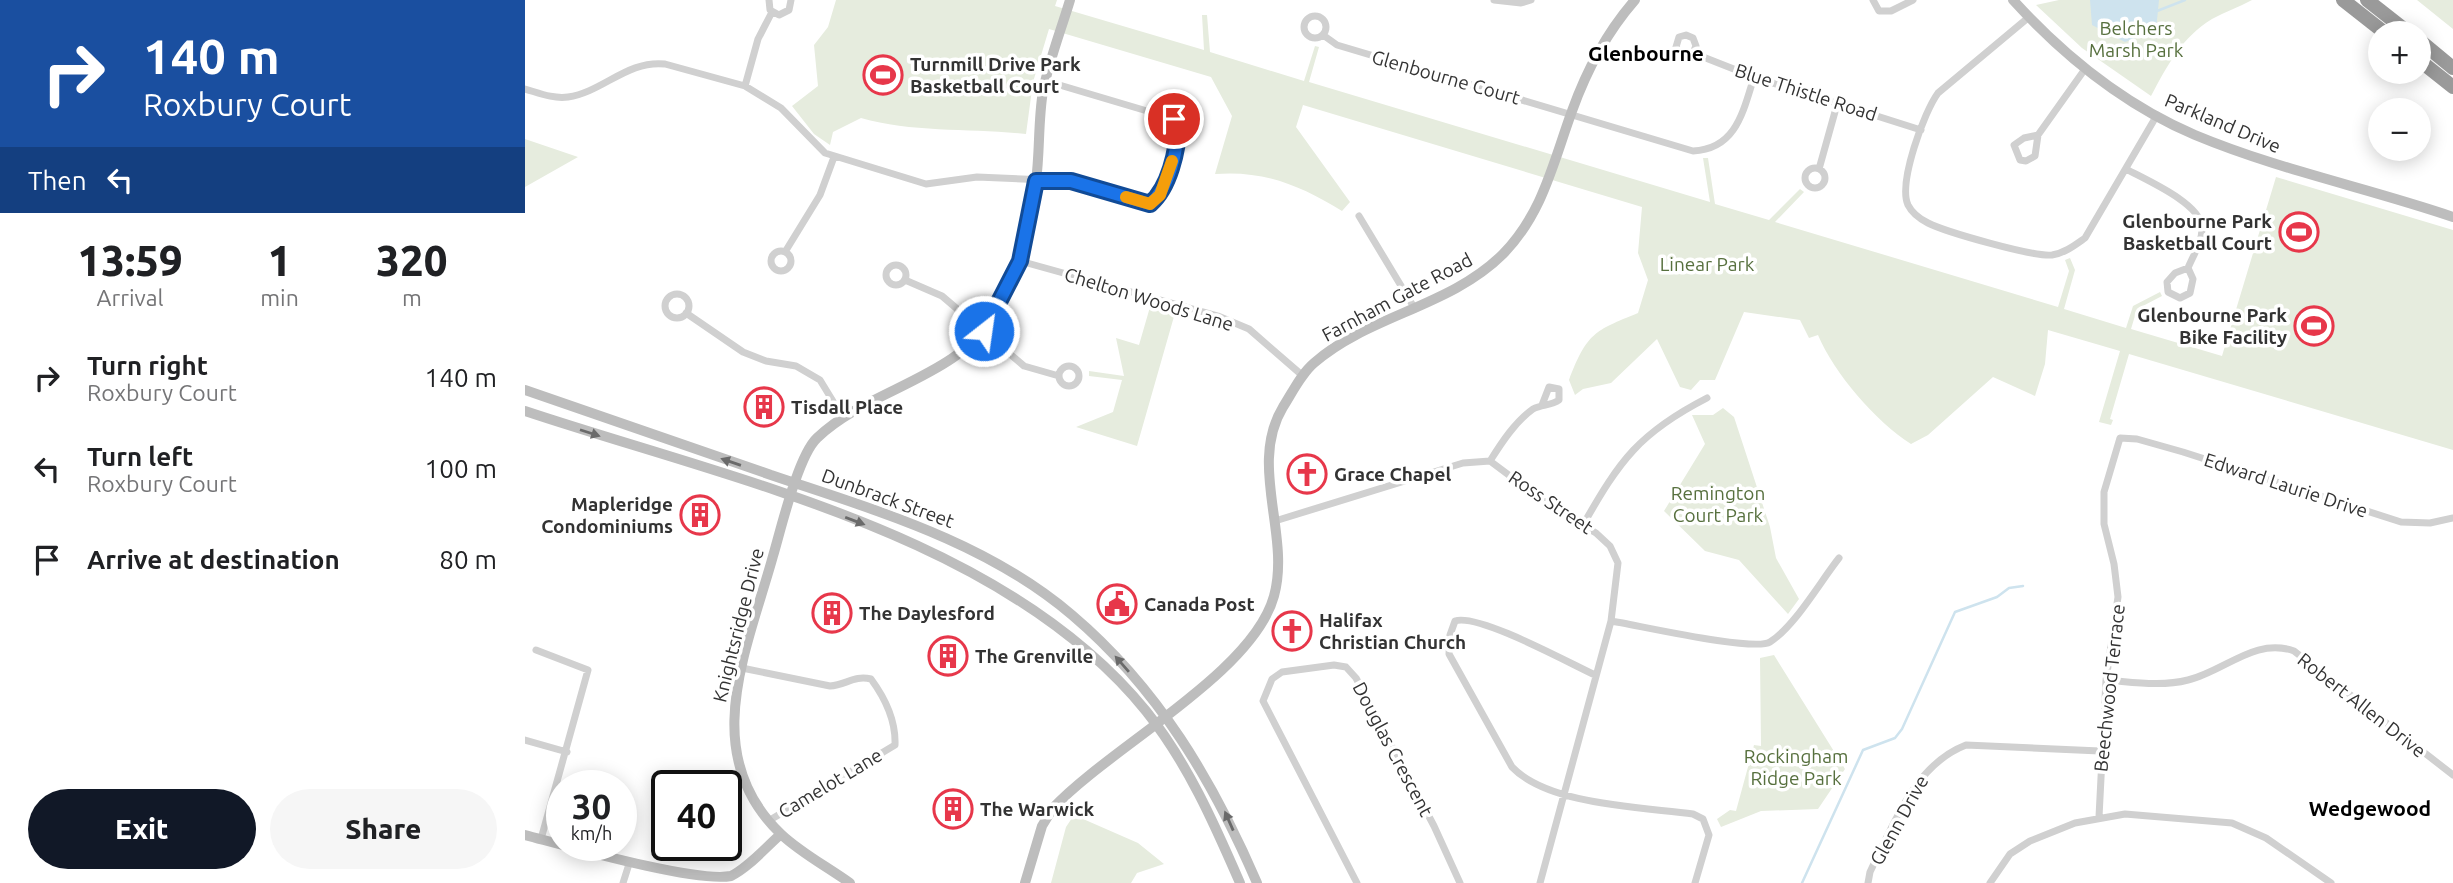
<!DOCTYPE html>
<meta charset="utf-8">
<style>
:root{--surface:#fff;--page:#f6f6f6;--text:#202124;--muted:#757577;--accent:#111827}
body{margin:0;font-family:Ubuntu,sans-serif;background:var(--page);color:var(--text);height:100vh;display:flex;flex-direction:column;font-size:26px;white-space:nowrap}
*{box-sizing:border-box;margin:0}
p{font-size:23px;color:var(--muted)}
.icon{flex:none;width:38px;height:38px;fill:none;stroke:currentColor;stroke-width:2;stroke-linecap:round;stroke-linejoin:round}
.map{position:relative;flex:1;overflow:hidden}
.details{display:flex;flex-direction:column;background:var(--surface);width:525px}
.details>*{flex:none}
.guide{background:#1a4fa0;color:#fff;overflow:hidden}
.buttons{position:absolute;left:1843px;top:21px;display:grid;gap:14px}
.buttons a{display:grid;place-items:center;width:63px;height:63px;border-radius:50%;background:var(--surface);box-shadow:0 4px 18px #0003;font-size:35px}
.speed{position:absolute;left:21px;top:770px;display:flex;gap:14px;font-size:35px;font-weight:700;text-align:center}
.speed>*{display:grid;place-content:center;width:91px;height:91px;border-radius:50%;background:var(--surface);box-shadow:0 4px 18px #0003;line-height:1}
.speed small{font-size:18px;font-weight:400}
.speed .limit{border:4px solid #111;border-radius:10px;background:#fff;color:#111}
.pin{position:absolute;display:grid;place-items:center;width:60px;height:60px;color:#fff;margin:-30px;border:4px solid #fff;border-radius:50%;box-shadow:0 2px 7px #0007}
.me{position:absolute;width:77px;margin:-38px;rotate:30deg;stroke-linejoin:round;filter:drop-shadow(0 0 5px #0008)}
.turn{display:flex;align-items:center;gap:24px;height:147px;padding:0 28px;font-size:32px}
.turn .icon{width:91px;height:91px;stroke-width:2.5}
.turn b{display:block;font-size:49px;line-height:60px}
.then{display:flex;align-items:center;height:66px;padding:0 28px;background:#0003;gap:14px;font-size:26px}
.eta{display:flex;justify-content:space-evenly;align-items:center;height:119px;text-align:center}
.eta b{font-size:42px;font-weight:800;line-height:49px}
.action{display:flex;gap:14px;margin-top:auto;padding:14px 28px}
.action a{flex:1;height:80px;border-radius:42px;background:var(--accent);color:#fff;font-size:28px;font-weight:800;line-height:80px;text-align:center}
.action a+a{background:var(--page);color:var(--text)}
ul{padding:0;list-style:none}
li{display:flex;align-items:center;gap:21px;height:91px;padding:0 28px}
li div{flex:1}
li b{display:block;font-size:26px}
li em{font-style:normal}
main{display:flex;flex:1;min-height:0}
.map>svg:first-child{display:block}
.green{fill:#e6ecde}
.water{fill:#cee3ee}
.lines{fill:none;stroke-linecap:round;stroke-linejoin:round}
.stream{stroke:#cee3ee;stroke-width:2.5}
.street{stroke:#d0d0d0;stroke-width:7}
.secondary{stroke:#bdbdbd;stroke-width:10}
.highway{stroke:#9a9a9a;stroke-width:14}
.oneway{fill:#6a6a6a}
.route-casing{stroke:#114b97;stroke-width:18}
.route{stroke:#1a73e8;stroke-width:12}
.slow{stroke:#f59e0b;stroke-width:12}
.labels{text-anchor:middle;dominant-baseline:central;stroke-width:7;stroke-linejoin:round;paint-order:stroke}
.park-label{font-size:19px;fill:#57703e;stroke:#fff}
.poi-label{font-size:19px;font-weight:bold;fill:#333;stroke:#fff;text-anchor:start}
.street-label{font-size:19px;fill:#333;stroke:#fff}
.neighbourhood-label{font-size:21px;font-weight:bold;fill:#000;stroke:#fff}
</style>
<main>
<section class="details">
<div class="guide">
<div class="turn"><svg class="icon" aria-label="right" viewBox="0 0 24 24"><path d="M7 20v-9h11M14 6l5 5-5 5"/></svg><div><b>140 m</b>Roxbury Court</div></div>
<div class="then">Then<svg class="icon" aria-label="left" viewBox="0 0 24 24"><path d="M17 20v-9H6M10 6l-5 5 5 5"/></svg></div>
</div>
<div class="eta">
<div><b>13:59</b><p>Arrival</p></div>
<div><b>1</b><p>min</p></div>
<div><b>320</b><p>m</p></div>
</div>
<ul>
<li><svg class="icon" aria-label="right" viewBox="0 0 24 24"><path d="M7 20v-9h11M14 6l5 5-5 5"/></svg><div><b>Turn right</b><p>Roxbury Court</p></div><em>140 m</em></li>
<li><svg class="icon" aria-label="left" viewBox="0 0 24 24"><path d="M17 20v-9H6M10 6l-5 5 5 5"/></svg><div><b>Turn left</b><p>Roxbury Court</p></div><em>100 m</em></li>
<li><svg class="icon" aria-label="arrive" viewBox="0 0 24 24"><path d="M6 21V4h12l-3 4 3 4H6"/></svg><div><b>Arrive at destination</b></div><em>80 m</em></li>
</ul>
<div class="action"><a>Exit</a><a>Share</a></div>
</section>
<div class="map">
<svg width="1928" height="883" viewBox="0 0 1928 883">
<rect width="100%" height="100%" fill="#fff"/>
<path class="green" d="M311,0H532L530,6L679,50L677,15H682L685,52L779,81L790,46L794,47L784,82L1185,202L1178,158H1183L1190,204L1244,220L1275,189L1279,192L1250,222L1533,307L1544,271L1540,260L1545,258L1550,270L1539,309L1601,328L1608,306L1635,292L1637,296L1612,309L1606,329L1697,356L1751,177L1928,230V450L1604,354L1585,419L1588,420L1586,425L1574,422L1595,351L1523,330L1520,364L1510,396L1468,377L1403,435L1386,444C1351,422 1309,373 1293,335L1284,338L1275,320L1219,312L1190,380H1175L1166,390L1155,387L1132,339L1086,383L1058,389L1050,395L1044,380C1062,333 1069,331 1113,313L1123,280L1113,253L1117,207L778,105L771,127L825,202L817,211C776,186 739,170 690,174L707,116L686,77L524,29L508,82L501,134C447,128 388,133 336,118L308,132L305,145L289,134L267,106L293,86L289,45L303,27Z
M1534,0H1727C1714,7 1700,12 1687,19C1657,37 1642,66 1626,96L1557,48L1511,5Z
M1892,0H1928V29Z
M0,139L53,157L0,187Z
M625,307L650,313L612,446L551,427L588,412L597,380L564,376V371L599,376L591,338L614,345Z
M1198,408L1209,417L1245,527L1251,558L1274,599L1263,614L1214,560L1180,551L1139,511L1180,444L1167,415H1188Z
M1249,655L1320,769L1293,809L1236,811L1196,827L1192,819L1205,810L1211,811L1229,745L1236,746L1235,658Z
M549,815L613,843L639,864L612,873L606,883H526L541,827Z"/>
<path class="water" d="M1565,0H1634L1631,30L1600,42L1567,25Z"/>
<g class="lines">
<path class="stream" d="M1632,11L1660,0
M1277,883L1338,750L1370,738L1377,729L1430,612L1472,597L1484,588L1498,586"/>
<path class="street" d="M244,0L245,10L254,15L264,10L266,0
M969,0L996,3L1006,0
M1348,0L1354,11H1366L1388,0
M779 27a11 11 0 1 1 22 0a11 11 0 1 1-22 0Z
M1504,17L1413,93C1399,112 1373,183 1383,205C1387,213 1395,219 1403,223C1421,232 1508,257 1527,255C1540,253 1550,245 1560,238L1632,115
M798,35L812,45L1168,151C1211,149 1218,112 1229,77
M1168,53L1171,46L1168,38L1161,35L1154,37L1151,47L1157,55L1168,53L1229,77L1396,130
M220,86L233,39L247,12
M0,89C14,93 28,99 43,97C78,92 102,60 140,64L220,86L256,108L300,153L401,184L452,177L546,181L625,204C640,191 661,137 649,119L521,81
M1513,135L1499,138L1489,145L1495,160L1501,161L1510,156L1513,135L1560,69
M1280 178a10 10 0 1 1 20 0a10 10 0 1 1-20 0Z
M1294,169L1313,101
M1601,169C1621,180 1675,203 1677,227C1678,240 1668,256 1663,268L1668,279L1665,293L1655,298L1643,292L1642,282L1650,273L1663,268
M834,216L890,309
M246 261a10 10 0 1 1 20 0a10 10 0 1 1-20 0Z
M260,252L295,195L309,157
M495,261L693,316L724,329L778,376
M361 275a10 10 0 1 1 20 0a10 10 0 1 1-20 0Z
M380,280L417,296L499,366L534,376
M140 306a12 12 0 1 1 24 0a12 12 0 1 1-24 0Z
M161,313L218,352L241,361L271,366L295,380L317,416
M534 376a10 10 0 1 1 20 0a10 10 0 1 1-20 0Z
M965,461C977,442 990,422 1008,409C1017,404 1026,406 1034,400V389L1024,387L1017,405
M750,521L938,463L965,461L1028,508L1071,533L1085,546L1093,563L1086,621L1015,883
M1058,525C1095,460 1114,433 1182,398
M1086,621C1112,625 1229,652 1245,642C1270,626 1295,582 1314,558
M11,650L63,670L16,839
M217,668L305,686C321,685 329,675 346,679C360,698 371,720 370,745L245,820
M1070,675C1044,663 953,613 930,621L925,635L924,654L987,767C1023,805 1116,807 1168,814L1178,819L1184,835L1170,883
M1581,680C1608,682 1636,687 1663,680C1700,671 1730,637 1769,651L1928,775
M0,740L42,752
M1574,817L1581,680L1593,597L1589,564L1579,524V492L1595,438L1612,439L1658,452L1876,522L1905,523L1928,518
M98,883L104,864
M832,883L738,701L747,679L757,672L809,665L821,667L831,678L909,826L935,883
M1343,883L1345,872C1368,826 1389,765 1441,745L1575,751
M1465,883L1485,854L1505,841L1550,823L1600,814L1707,823L1741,838L1806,883"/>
<path class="secondary" d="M1488,0C1539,56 1600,105 1670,135C1754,170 1843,188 1928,217
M0,390C82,419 164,447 246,475C352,511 460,541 547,615C633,688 688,781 732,883
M0,411C207,480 478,535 621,711C662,762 689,823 715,883
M0,835C42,846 171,883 206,876C224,867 241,847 256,834
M325,883C303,867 276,853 256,834C172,754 222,650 248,556C256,529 273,456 292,438C344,388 435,378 471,312C494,271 506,227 511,181C515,152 513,121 518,91C524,61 536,30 545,0
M500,883L517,826L528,808C584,748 728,673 749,596C766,535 723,465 758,407C767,393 776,374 789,363C844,315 925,307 978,254C1018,213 1028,163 1047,111C1061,72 1082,32 1110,0"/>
<path class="highway" d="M1818,0L1860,33
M1842,0L1884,33
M1894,40L1928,68
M1894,60L1928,87"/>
</g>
<defs><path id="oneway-solid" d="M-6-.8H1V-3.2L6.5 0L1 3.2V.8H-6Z" transform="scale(1.75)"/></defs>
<g class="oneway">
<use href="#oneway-solid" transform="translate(65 433) rotate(18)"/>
<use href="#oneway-solid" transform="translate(206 462) rotate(-161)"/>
<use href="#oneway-solid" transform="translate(330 521) rotate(21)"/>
<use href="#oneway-solid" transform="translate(597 664) rotate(-131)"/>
<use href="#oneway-solid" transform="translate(704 821) rotate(-114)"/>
</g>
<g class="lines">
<g class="route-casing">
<path id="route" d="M459,331L495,261L511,181H546L625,204C644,188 653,150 653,125L649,119"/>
</g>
<use href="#route" class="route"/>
<path class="slow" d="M601,197L625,204L635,195L647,161"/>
</g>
<defs>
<g id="stadium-ring" transform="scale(2.0125)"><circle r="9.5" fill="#fff" stroke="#e7374a" stroke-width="1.5"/><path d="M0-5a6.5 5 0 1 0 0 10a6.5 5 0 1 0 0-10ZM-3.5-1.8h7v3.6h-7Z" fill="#e7374a"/></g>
<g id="building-ring" transform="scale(2.0125)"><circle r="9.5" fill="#fff" stroke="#e7374a" stroke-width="1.5"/><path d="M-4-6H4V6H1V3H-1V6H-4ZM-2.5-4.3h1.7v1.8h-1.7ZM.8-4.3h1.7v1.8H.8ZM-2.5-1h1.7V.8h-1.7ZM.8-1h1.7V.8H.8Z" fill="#e7374a"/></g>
<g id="church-ring" transform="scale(2.0125)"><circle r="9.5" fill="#fff" stroke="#e7374a" stroke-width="1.5"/><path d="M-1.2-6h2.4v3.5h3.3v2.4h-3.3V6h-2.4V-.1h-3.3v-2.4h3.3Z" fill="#e7374a"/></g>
<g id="civic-ring" transform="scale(2.0125)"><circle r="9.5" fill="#fff" stroke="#e7374a" stroke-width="1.5"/><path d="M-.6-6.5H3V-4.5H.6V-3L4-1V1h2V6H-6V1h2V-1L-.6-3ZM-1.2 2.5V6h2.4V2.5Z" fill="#e7374a"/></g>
</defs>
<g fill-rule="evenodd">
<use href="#stadium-ring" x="358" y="75"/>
<use href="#stadium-ring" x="1774" y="232"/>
<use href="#stadium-ring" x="1789" y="326"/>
<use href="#building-ring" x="239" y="407"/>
<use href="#church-ring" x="782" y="474"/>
<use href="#building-ring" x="175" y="515"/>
<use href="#civic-ring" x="592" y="604"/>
<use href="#building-ring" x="307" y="613"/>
<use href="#church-ring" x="767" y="631"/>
<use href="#building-ring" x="423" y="656"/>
<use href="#building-ring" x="428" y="809"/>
</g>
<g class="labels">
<g class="park-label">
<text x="1611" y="28">Belchers<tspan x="1611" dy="22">Marsh Park</tspan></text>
<text x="1182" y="264">Linear Park</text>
<text x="1193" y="493">Remington<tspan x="1193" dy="22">Court Park</tspan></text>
<text x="1271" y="756">Rockingham<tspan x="1271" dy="22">Ridge Park</tspan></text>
</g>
<g class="poi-label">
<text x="385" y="64">Turnmill Drive Park<tspan x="385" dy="22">Basketball Court</tspan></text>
<text x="1747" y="221" text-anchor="end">Glenbourne Park<tspan x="1747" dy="22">Basketball Court</tspan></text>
<text x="1762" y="315" text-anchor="end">Glenbourne Park<tspan x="1762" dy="22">Bike Facility</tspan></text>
<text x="266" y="407">Tisdall Place</text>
<text x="809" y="474">Grace Chapel</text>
<text x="148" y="504" text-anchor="end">Mapleridge<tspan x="148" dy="22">Condominiums</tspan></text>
<text x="619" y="604">Canada Post</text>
<text x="334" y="613">The Daylesford</text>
<text x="794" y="620">Halifax<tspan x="794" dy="22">Christian Church</tspan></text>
<text x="450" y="656">The Grenville</text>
<text x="455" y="809">The Warwick</text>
</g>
<g class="street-label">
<text transform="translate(921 77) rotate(16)">Glenbourne Court</text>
<text transform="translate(1281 92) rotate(18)">Blue Thistle Road</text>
<text transform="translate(1698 123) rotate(23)">Parkland Drive</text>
<text transform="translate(872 297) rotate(-28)">Farnham Gate Road</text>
<text transform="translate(624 299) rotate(17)">Chelton Woods Lane</text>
<text transform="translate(1761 485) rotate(18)">Edward Laurie Drive</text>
<text transform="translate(363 498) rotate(20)">Dunbrack Street</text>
<text transform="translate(1026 502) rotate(34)">Ross Street</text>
<text transform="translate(213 625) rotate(-76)">Knightsridge Drive</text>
<text transform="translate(1584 688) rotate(-84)">Beechwood Terrace</text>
<text transform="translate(1837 705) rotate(38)">Robert Allen Drive</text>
<text transform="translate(868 749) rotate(62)">Douglas Crescent</text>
<text transform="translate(305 783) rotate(-31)">Camelot Lane</text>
<text transform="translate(1374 820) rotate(-61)">Glenn Drive</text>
</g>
<g class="neighbourhood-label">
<text x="1121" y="53">Glenbourne</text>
<text x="1845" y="808">Wedgewood</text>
</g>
</g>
</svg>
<div class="buttons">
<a>+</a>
<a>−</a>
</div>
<div class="speed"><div>30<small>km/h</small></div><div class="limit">40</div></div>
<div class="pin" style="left:649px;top:119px;background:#d93025"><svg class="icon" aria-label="arrive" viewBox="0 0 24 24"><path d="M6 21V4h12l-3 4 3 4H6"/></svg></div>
<svg class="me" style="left:459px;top:331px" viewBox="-20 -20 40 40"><circle r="17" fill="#1a73e8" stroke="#fff" stroke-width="3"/><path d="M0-11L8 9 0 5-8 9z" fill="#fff"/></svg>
</div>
</main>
